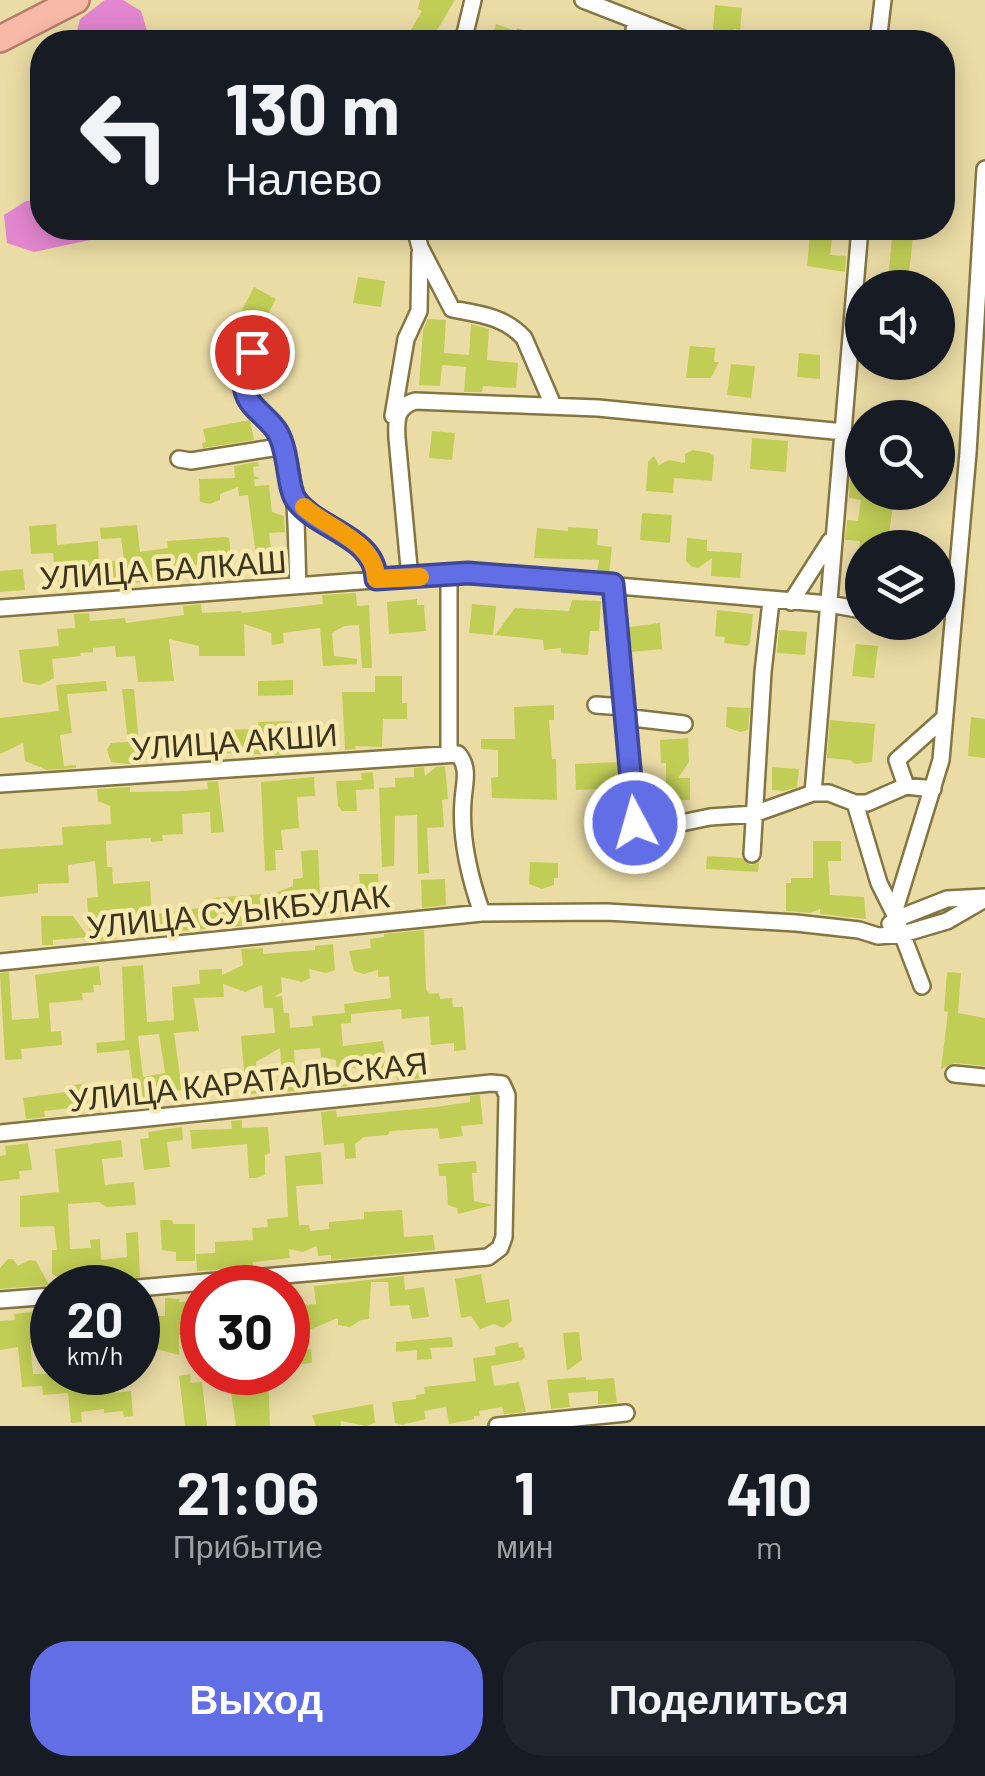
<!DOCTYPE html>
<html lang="ru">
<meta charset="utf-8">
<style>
:root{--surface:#171b24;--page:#20242c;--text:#f1f3f6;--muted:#9ea1a6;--accent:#616ee6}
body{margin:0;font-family:Barlow,sans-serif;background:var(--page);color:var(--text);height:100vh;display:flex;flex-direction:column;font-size:38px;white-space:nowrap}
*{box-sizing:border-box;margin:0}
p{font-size:32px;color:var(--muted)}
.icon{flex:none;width:55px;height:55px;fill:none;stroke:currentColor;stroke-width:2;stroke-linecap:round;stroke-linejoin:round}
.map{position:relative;height:1426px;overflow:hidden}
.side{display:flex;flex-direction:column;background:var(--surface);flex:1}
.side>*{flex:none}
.top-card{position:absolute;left:30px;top:30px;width:925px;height:210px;border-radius:40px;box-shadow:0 5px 25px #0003;background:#171b24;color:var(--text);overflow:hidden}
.controls{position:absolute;left:845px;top:270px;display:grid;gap:20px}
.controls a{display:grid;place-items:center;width:110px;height:110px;border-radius:50%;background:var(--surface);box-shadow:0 5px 25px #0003;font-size:50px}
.speed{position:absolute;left:30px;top:1265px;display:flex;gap:20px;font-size:50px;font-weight:700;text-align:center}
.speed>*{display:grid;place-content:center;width:130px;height:130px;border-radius:50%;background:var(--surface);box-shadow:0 5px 25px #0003;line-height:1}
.speed small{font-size:25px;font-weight:400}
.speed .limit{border:15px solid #d22;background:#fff;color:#111}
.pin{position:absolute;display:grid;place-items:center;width:85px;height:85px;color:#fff;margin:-42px;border:5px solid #fff;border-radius:50%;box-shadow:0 2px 10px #0007}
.me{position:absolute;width:110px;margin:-55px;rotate:354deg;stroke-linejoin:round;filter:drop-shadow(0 0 8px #0008)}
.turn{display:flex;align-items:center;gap:35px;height:210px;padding:0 30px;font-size:45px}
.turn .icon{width:130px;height:130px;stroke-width:2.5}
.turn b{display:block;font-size:70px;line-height:85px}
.eta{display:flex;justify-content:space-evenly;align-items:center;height:170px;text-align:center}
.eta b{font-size:60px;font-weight:700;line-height:70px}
.action{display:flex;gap:20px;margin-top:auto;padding:20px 30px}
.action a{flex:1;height:115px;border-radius:40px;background:var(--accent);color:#fff;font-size:40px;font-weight:700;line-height:115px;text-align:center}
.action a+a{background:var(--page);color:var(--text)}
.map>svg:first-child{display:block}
.green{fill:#e286cf}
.building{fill:#c1ce55;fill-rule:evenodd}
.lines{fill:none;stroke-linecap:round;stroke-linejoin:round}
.minor-casing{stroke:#847642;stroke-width:20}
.trunk-casing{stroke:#b47e69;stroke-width:30}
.minor{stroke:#fff;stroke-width:15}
.trunk{stroke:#f7b8a8;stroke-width:25}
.route-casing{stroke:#3f4896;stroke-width:25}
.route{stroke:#616ee6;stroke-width:18}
.slow{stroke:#f59e0b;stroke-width:18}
.labels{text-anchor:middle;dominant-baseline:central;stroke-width:9;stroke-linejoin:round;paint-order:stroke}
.street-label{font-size:32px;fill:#3b351e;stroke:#f8e9b1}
</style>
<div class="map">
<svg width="985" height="1426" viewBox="0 0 985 1426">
<rect width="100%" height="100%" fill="#ebdca5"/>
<path class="green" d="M105,0H123L141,11L148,34L145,42H80L75,39L80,19Z
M42,199V228H146L34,252L7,243L4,215L26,201Z"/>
<path class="building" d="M420,0H455L430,42H404L422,11L418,9Z
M715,5L742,8L740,30L734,29L733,42H712Z
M496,24L516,31L517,28L555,42H519L493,33Z
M893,228H914L908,282L888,280Z
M810,235L832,237L830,255L846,256L845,272L807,266Z
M358,277L385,281L381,307L353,303Z
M254,287L276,299L253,341H249L233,327Z
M428,319L446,320L444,353L469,355L471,324L489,329L487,360L518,363L516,388L483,386L482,392H464L466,367L442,365L440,386L419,385L423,330Z
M690,346L715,348L714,362H719L711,378H686Z
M799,353L820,355V379L797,377Z
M731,364L755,366L751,398L727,395Z
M250,420L254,440L203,448L202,443L206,442L203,429Z
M432,431L455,433L452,460L429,458Z
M752,438L788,441L786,472L750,469Z
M693,450L710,453L714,457L712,481L674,478L673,493L646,491L648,462L654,456L659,465L669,460L685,463V454Z
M258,462L259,466L253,467L254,476L260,478L254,480L255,486L269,485L272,512L284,516L285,532L269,533L272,557L257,562L248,495L239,496L238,487L220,494V500L210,504L200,502L199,479L235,478L234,466Z
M850,478L862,480V492H876L874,503L893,505L887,548H859L860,541L845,540L847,520L858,521L861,500L849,498Z
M642,513L672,515L670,543L640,540Z
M56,524L57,545L98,541L99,562L124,560L121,538L101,539L100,528L137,525L140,552L168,548L167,541L224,537L229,538L231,555L208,557L192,568L165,572L154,579L155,584L144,586V582L107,585L105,571L85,572V580L68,581L69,591L57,592L53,553L31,554L29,526Z
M568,527L598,529L597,545L612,547L609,574L597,573L599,560L534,558L537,528L568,531Z
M687,538L707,540V551L742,553L740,578L711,576L712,558L698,568L692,567L686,561Z
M23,569L25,590L0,592V571Z
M356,593L357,606L369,605L372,668H362L359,625L344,626L332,633L334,656L357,659V664L323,666L320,628L283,633L284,643L272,645L271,633L244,624L245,656H199V646L169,639L174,681L138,682L135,656L116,657L115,646L93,648V652L80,653L81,656L52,659L54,678L40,685L23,682L19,650L59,646L57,629L75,628L74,614L89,613L90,621L125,618L126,623L184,615L183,606L201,604L202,613L241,611L242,613L323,604L322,595Z
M417,599V605H424L426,631L389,634L387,602Z
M572,600L601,601L599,631H590L588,655L561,653V648L544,650L543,640L495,635L515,608L569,611Z
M472,604L496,606L493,635L469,633Z
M717,610L753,614L750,643L747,646L724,643L725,637L715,636Z
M660,623L662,649L632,652L629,627Z
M779,630L807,632L805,655L777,653Z
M856,644L878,646L874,678L852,676Z
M375,676H402V703H407V719H383L382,747L355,746L356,749L345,750L342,692H375Z
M293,680V695L258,696V681Z
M106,681L107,691L67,694L72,733L60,735L64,766L76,765V768L47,770L25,761L23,743L0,754V718L59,711L56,685Z
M122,689H134L139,743L174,740L175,758L153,761L140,758L141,764H126L111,762L107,750L111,743L128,742Z
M554,705V720H549L552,759H556L557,800L492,798L491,778L498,777V750L481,749V739H515L514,707Z
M727,707L750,708L748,730L740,732L726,727Z
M971,717L985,719V758L968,756Z
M830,720L875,724L872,762L855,764L850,760L827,758Z
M292,721V727L325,726L323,749L277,755L223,753L222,730L258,729V722Z
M688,738L689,762L678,778H690V800H666V763H661L660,740Z
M620,762L622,788L576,790L575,764Z
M445,766L448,799L442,800L444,827L427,828L429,873L418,874L417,815L395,816L394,866L382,867L379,788L395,787V778L414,777V768L424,767L425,776L436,767Z
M772,767L799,769L797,787L784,791L772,790Z
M373,772L374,789L356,790L357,811H342L338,806L336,781L362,780L361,773Z
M314,777L315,796L297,797L299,828L281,830L283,850H275L276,870L265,871L261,782Z
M218,781L224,832L211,833L210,812L182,814L183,834L162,835L163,841L151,842V838L106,841L107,867H112L113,884L150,881L152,919L115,922L116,939L90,942L87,898L98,897L95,861L68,865L69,883L38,884V893L0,897V849L63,845L62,827L111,824L110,806L98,801L97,789L130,787V792L182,791L208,789L207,782Z
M813,841H841V861H828L830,895L864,897L866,919L820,914V909L810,913L786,911V883H791V878H813Z
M318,850L320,895L361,897L359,874H378L380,905L356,906L357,914L344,916L338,909L330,910V914L303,916V920L278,922V909L255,919L241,915L242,926L157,933L156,914L214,906L213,898L275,893L293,886V879L303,878L301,851Z
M707,856L742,858L750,865L759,863L758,872L706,869Z
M530,862L558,863V878H554V885L542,889L529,884Z
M445,879L446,905L422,908L421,880Z
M41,916H73L88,937L53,940V945H42Z
M424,930L426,989L429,994L439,993L440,999L452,998L453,1007H463L466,1050L454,1051V1043L431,1045L429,1016L402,1019L401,1009L351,1014V1023L341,1024L343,1046L383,1041L387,1069L348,1068L349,1086L338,1087L336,1060L321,1057L320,1048L294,1050L297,1091L246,1094L241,1036L275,1033L273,1008H264L262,985L245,992L223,984L224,997L194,998L199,1031L174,1033L182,1090L166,1092L167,1099L158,1105L145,1100V1107L136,1108L129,1050L97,1053L96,1043L125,1040L122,967L143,965L147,1022L174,1020L172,987L200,984L199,970L222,969V975L243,965L241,949L263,948V954L315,950V946L333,944L335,970L326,973L309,969L310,978L302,982L281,977L282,992L274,997L282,996L284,1013H289L290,1028L313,1026L312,1016L345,1013L344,1004L391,998L389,976L378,977V970L364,974L354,971L349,951L371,948L370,939L384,937V934ZM159,1034L165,1073L143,1077L138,1036ZM280,1048L282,1080L256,1081V1062Z
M99,966L101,985H93L94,992L82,993L83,1000L49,1003L51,1032L61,1031L62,1045L21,1049L22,1059L5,1060L0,973L9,972L12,1020L39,1018L35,975Z
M947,972L961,973L958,1013L985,1018V1066L954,1063L941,1069L948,1012L944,1011Z
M428,1058L430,1078L397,1080L395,1061Z
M89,1083L90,1089L116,1087L117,1103L44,1111L45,1117L26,1119L23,1098L66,1092V1086Z
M480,1095L483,1124L461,1126L463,1136L440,1139L438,1128L390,1131L388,1135L364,1137L355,1144L356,1158L345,1159L344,1143L324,1145L321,1112L336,1110L337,1117L436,1107L470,1102V1096Z
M242,1120V1128L268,1127L270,1153L265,1155V1175L256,1178H249L247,1144L192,1149L190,1130L232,1129L231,1121Z
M182,1127L183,1140L167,1142L170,1167L144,1170L140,1139L149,1138L148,1132Z
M121,1140L123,1157L102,1159L105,1185L134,1182L136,1205L106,1207L99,1202L68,1204L70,1249L91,1248L90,1240L100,1239L101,1260L127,1257L126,1233L138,1232L140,1277L129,1281V1275L115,1283L102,1280L103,1288H92V1278L75,1288L52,1274V1250H57L54,1226L20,1227V1196L59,1192L55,1149Z
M28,1143L32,1170L19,1171L20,1179L0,1181V1156L6,1155L5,1146Z
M321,1152L323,1184L296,1186L299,1225H309L310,1231L329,1229V1222L364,1219V1212L402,1210L404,1237L433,1235L435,1250L331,1260V1255L318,1256L317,1246L303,1252L289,1249L290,1258L253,1262V1267L197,1271L196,1254L215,1253V1242L253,1240L252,1228L268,1227L267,1219L288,1217L285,1156Z
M476,1161L477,1173H472L474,1201L493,1205L458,1214L457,1208L448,1205L446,1176H439L438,1164Z
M160,1220H172L173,1224H195V1261H176V1252L162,1250Z
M8,1259H13L18,1266L30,1260L36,1261L49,1285L0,1289V1268Z
M481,1274L486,1303L509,1299L512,1321L503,1328L494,1324L480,1329L471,1316L461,1318L455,1279Z
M404,1276L405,1290L424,1287L429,1317L412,1319L409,1305L390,1306L388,1282H371L369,1319L361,1320L350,1327L338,1325V1318L309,1330L310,1345L299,1351L311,1349L312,1363L290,1365L288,1307L316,1304L314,1286Z
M165,1298L179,1299V1302L202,1301V1330H187V1334L179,1335V1355L156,1349L155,1316H165Z
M38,1311L40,1319L52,1317V1340L30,1343L33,1374L110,1373L115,1393L131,1391L133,1416L124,1417L123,1411L104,1413V1409L81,1412L82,1422L71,1423L68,1393L43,1395L42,1386L22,1387L18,1347L0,1350V1321L15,1320L14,1314Z
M579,1332L582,1360L567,1371L563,1333Z
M452,1337L453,1347L430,1348L432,1359L417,1360V1350L396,1352V1342Z
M518,1342L519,1348L523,1347L525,1357L522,1360L491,1366L494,1386L519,1382L526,1412L504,1414L502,1407L479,1411L480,1416H474V1419L449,1424L446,1407L424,1411L426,1419L402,1425L395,1423L392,1402L416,1399V1395L425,1394L424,1387L476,1381L473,1358L496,1355L495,1347Z
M228,1372H268L270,1426H236Z
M190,1374L191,1383L202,1382L207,1426H185L179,1376Z
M586,1377V1380L614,1378L617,1403L598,1404V1391L568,1393L570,1407L551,1409L547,1380Z
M373,1404L375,1423L366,1426L341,1421V1426H316L312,1415Z"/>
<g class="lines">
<g class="minor-casing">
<path id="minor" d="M583,0L691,42
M463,42L473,0
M633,42L635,21
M878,42L883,0
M415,228L420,247L452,309C479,314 504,316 524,338L553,405
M252,352C249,361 244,373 244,382C244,411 281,424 287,454C298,496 296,542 298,586
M393,416L406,339L419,311L420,253
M179,459L191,461L285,446
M294,497C302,505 309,513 318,519C341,537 376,545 375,579
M410,578L397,438C396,420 396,407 415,401L598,408L844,432
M613,584L638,832L710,817L754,814L813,793H829L855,803H867L906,786L933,789
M791,602L830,541
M0,608L468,573L829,604L862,610
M596,705L623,707
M624,717L684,724
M449,752V577
M0,784L458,754C470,768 464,784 463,801C460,839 469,876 482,913
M906,786L897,760L943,719
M813,793L860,228
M855,803L879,883L894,913
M752,854L763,672L771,601
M890,924L896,919L947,899L985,897
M0,962L482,913L607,912L796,923L859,930L878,936L903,934L947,921L985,899
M922,986L894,913L941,760L968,453L985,169
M954,1074L985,1077
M0,1133L491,1083L502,1084L507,1095L504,1237L500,1248L488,1257L138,1288
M0,1300L52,1296
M497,1426L626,1413"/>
</g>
<g class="trunk-casing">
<path id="trunk" d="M0,39L76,0"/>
</g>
<use href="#minor" class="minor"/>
<use href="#trunk" class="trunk"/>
</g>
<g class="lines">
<g class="route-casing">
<path id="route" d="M252,352C250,361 244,373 244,383C244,407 268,415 278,433C289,453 287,487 296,500C318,530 376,537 376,579L468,573L613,584L635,823"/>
</g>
<use href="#route" class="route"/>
<path class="slow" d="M304,507C328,529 376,542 376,579L420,577"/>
</g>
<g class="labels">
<g class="street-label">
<text transform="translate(163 568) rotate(-4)">УЛИЦА БАЛКАШ</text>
<text transform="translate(234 740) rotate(-4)">УЛИЦА АКШИ</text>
<text transform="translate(238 910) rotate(-6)">УЛИЦА СУЫКБУЛАК</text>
<text transform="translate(248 1080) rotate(-6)">УЛИЦА КАРАТАЛЬСКАЯ</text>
</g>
</g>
</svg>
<div class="controls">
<a><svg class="icon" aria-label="sound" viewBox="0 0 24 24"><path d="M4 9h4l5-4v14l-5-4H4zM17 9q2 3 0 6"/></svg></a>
<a><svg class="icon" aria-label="search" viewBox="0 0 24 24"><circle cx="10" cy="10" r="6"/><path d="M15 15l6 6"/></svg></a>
<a><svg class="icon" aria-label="layers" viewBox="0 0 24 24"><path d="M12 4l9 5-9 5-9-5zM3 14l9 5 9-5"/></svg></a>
</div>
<div class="speed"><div>20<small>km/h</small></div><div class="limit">30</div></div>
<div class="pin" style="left:252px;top:352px;background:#d93025"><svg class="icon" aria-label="arrive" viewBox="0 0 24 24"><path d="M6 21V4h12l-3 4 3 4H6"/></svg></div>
<svg class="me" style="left:635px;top:823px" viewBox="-20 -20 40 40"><circle r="17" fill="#616ee6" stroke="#fff" stroke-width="3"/><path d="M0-11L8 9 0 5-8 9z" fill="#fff"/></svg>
<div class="top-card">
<div class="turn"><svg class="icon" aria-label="left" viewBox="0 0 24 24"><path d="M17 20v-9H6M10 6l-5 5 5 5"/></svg><div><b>130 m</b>Налево</div></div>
</div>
</div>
<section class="side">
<div class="eta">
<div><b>21:06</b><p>Прибытие</p></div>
<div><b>1</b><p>мин</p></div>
<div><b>410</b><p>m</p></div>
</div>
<div class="action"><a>Выход</a><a>Поделиться</a></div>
</section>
